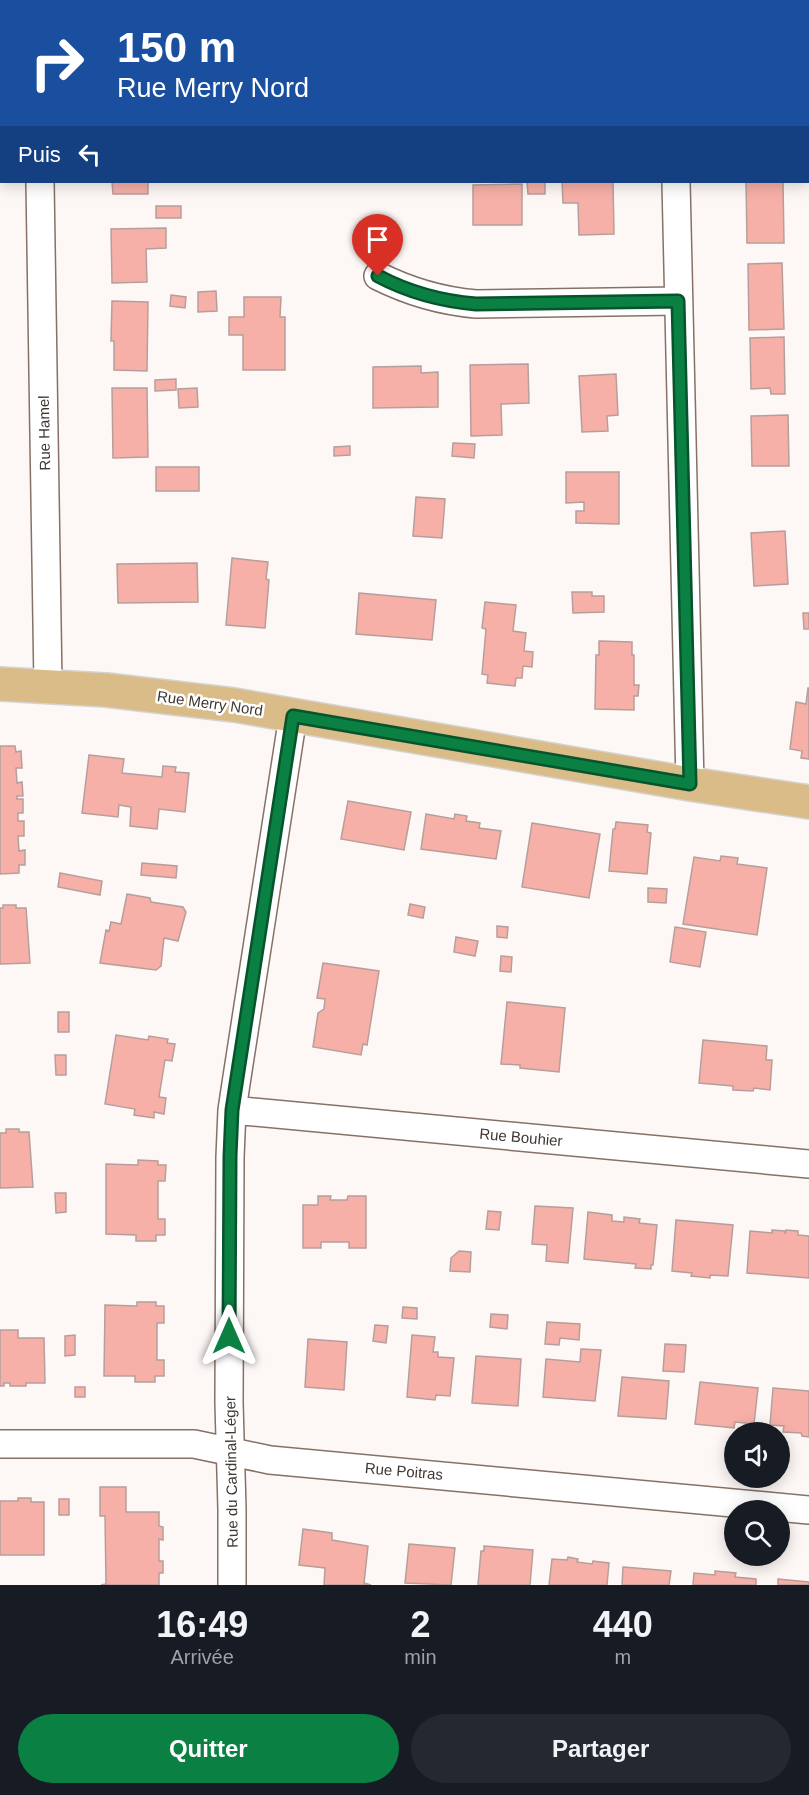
<!DOCTYPE html>
<html lang="fr">
<meta charset="utf-8">
<style>
:root{--surface:#171b24;--page:#242831;--text:#f1f3f6;--muted:#9ea1a6;--accent:#0b8043}
body{margin:0;font-family:Helvetica,sans-serif;background:var(--page);color:var(--text);height:100vh;display:flex;flex-direction:column;font-size:22px;white-space:nowrap}
*{box-sizing:border-box;margin:0}
p{font-size:20px;color:var(--muted)}
.icon{flex:none;width:33px;height:33px;fill:none;stroke:currentColor;stroke-width:2;stroke-linecap:round;stroke-linejoin:round}
.map{position:relative;height:1585px;overflow:hidden}
.panel{display:flex;flex-direction:column;background:var(--surface);flex:1}
.panel>*{flex:none}
.hud{position:absolute;left:0px;top:0px;width:810px;height:183px;box-shadow:0 3px 15px #0003;background:#1a4fa0;color:#fff;overflow:hidden}
.tools{position:absolute;left:724px;top:1422px;display:grid;gap:12px}
.tools a{display:grid;place-items:center;width:66px;height:66px;border-radius:50%;background:var(--surface);box-shadow:0 3px 15px #0003;font-size:30px}
.pin{position:absolute;display:grid;place-items:center;width:51px;height:51px;color:#fff;margin:-62px -26px;border-radius:50% 50% 50% 0;rotate:-45deg;box-shadow:0 0 6px #0007}
.pin .icon{rotate:45deg}
.me{position:absolute;width:66px;margin:-33px;rotate:0deg;stroke-linejoin:round;filter:drop-shadow(0 0 4px #0008)}
.turn{display:flex;align-items:center;gap:21px;height:126px;padding:0 18px;font-size:27px}
.turn .icon{width:78px;height:78px;stroke-width:2.5}
.turn b{display:block;font-size:42px;line-height:51px}
.then{display:flex;align-items:center;height:57px;padding:0 18px;background:#0003;gap:12px;font-size:22px}
.eta{display:flex;justify-content:space-evenly;align-items:center;height:102px;text-align:center}
.eta b{font-size:36px;font-weight:800;line-height:42px}
.cta{display:flex;gap:12px;margin-top:auto;padding:12px 18px}
.cta a{flex:1;height:69px;border-radius:36px;background:var(--accent);color:#fff;font-size:24px;font-weight:800;line-height:69px;text-align:center}
.cta a+a{background:var(--page);color:var(--text)}
.map>svg:first-child{display:block}
.forest{fill:#c8c484}
.building{fill:#f7b0a8;stroke:#b79e9b;stroke-width:1.5}
.lines{fill:none;stroke-linecap:round;stroke-linejoin:round}
.minor-casing{stroke:#857166;stroke-width:30}
.major-casing{stroke:#d5d3d2;stroke-width:36}
.minor{stroke:#fff;stroke-width:27}
.major{stroke:#dabc88;stroke-width:33}
.route-casing{stroke:#07532c;stroke-width:15}
.route{stroke:#0b8043;stroke-width:10}
.labels{text-anchor:middle;dominant-baseline:central;stroke-width:5;stroke-linejoin:round;paint-order:stroke}
.street-label{font-size:15px;fill:#3f3732;stroke:#fff}
</style>
<div class="map">
<svg width="809" height="1585" viewBox="0 0 809 1585">
<rect width="100%" height="100%" fill="#fdf8f5"/>
<path class="forest" d="M288,0H506V1L288,2Z"/>
<path class="building" d="M107,0H142V2H107Z
M794,0H809V27L808,2Z
M112,182H148V194H113Z
M527,182H545V194H528Z
M562,182H613L614,234L579,235L578,203H563Z
M746,182H783L784,243H747Z
M522,184V225H473V185Z
M156,206H181V218H156Z
M166,228V248L146,249L147,282L112,283L111,229Z
M782,263L784,329L749,330L748,264Z
M216,291L217,311L198,312V292Z
M171,295L186,297L185,308L170,306Z
M244,297H281L280,317H285V370H243V335H229V317H244Z
M112,301L148,302L147,371L114,370V341H111Z
M784,337L785,394H771L770,388L751,389L750,338Z
M528,364L529,403L501,404L502,435L471,436L470,365Z
M421,366V373L438,372V407L373,408V367Z
M616,374L618,415L607,416L608,431L582,432L579,376Z
M176,379V390L155,391V380Z
M112,388H147L148,457L113,458Z
M197,388L198,407L179,408L178,389Z
M788,415L789,466H752L751,416Z
M453,443L475,444L474,458L452,456Z
M350,446V455L334,456V447Z
M156,467H199V491H156Z
M566,472H619V524L576,523V511H584V502L566,503Z
M416,497L445,499L442,538L413,536Z
M785,531L788,584L754,586L751,533Z
M232,558L268,562L266,579L269,580L265,628L226,625Z
M197,563L198,602L118,603L117,564Z
M572,592H592V596H604V612L573,613Z
M359,593L436,600L432,640L356,634Z
M485,602L516,605L513,631L526,633L524,651L533,652L532,667L523,666L522,678H516L515,686L487,683L488,675L482,674L486,629L482,628Z
M803,613H809V629H804Z
M599,641L632,642V655H634V685H639L638,696H634V710L595,709L596,655H599Z
M808,688H809V759L801,758L802,751L790,749L796,702L806,704Z
M0,746H15L16,752L21,751L22,768H16L17,783L22,782L23,796H17V799H23V813H18V821H24V836H18L19,851L25,850V865H19V873L0,874Z
M89,755L124,759L122,773L162,777L163,766L176,767L175,772L189,773L185,812L159,809L157,829L130,826L131,807L119,805L118,817L82,813Z
M348,801L411,812L404,850L341,839Z
M426,814L454,819L455,814L467,816L466,821L480,823L479,828L501,831L496,859L421,849Z
M616,822L648,825L647,832L651,833L647,874L609,871L613,829H615Z
M532,823L600,834L589,898L522,887Z
M721,856L738,858L737,864L767,868L757,935L683,924L694,857L720,861Z
M142,863L177,866L176,878L141,875Z
M60,873L102,881L100,895L58,887Z
M648,888L667,889L666,903L648,902Z
M127,894L150,898L151,902L183,907L186,912L178,941L164,938L161,966L156,970L100,963L106,930L109,931L111,922L121,924Z
M410,904L425,907L423,918L408,915Z
M3,905H16V908H26L30,963L0,964V908H3Z
M497,926L508,927L507,938L497,937Z
M675,927L706,932L700,967L670,962Z
M456,937L478,941L475,956L454,952Z
M501,956L512,957L511,972L500,971Z
M323,963L379,971L367,1045L363,1044L361,1055L313,1047L318,1013L324,1009L325,999L317,998Z
M507,1002L565,1008L559,1072L520,1068V1065L501,1064Z
M58,1012H69V1032H58Z
M116,1035L148,1040L149,1036L168,1039L167,1043L175,1044L172,1061L165,1060L159,1097L166,1098L164,1114L154,1112V1118L134,1115L135,1109L105,1104Z
M703,1040L767,1046L766,1060H772L770,1090L754,1088L753,1091L733,1090V1086L699,1083Z
M55,1055H66V1075H56Z
M6,1129H19V1132H29L33,1187L0,1188V1133H6Z
M138,1160L158,1161V1165H166L165,1181H158V1219H165V1235H156V1241H136V1235L106,1234V1164L138,1165Z
M55,1193H66V1212L56,1213Z
M318,1196H331L330,1200H347L348,1196H366V1248H349V1242H321V1248H303V1205H318Z
M535,1206L573,1208L568,1263L546,1261L547,1245L532,1244Z
M488,1211L501,1212L499,1230L486,1229Z
M588,1212L612,1215V1221L624,1222V1217L640,1219L639,1223L657,1225L653,1265H651V1269L635,1268L636,1264L584,1259Z
M676,1220L733,1225L728,1276L710,1275V1278L691,1276L692,1273L672,1271Z
M772,1230L785,1231V1234L786,1230L798,1231V1235L809,1236V1278L747,1273L750,1231L772,1233Z
M459,1251L471,1252L470,1272L450,1271L451,1258Z
M137,1302H156V1306H164V1323H157V1360H164V1376H155V1382H135V1376H104L105,1305L137,1306Z
M403,1307L417,1308V1319L402,1318Z
M491,1314L508,1315L507,1329L490,1327Z
M547,1322L580,1324L579,1340L560,1338L559,1345L545,1344Z
M375,1325L388,1326L386,1343L373,1341Z
M0,1330H18V1338H44L45,1383H26V1386H10V1383H4V1386H0Z
M75,1335V1355L65,1356V1336Z
M412,1335L435,1337L433,1352H438V1357L454,1358L450,1396L436,1395L435,1400L407,1397Z
M308,1339L347,1342L344,1390L305,1387Z
M665,1344L686,1345L684,1372L663,1371Z
M581,1349L601,1350L595,1401L543,1397L546,1359L580,1362Z
M476,1356L521,1359L518,1406L472,1403Z
M622,1377L669,1381L666,1419L618,1416Z
M700,1382L758,1388L754,1424L735,1422L734,1428L695,1424Z
M75,1387H85V1397H75Z
M773,1388L809,1391V1437L802,1436L801,1433L783,1432L784,1426L770,1425Z
M100,1487H126V1512H159V1526L163,1527V1540L159,1539V1561H163V1573H159V1585H101L106,1584L105,1516H100Z
M18,1498H31V1502H44V1555H0V1501H18Z
M59,1499H69V1515H59Z
M303,1529L332,1533V1540L368,1546L364,1583L371,1585H324L325,1568L299,1565Z
M409,1544L455,1548L451,1585L405,1583Z
M484,1546L533,1550L530,1585H478L481,1551H484Z
M568,1557L578,1559L577,1562L592,1564L593,1561L609,1563L607,1585H549L552,1559L567,1560Z
M623,1567L671,1571L669,1585H622Z
M715,1571L736,1573L735,1577L756,1579V1585H693L694,1573L715,1575Z
M778,1579L809,1582V1585H778Z"/>
<g class="lines">
<g class="minor-casing">
<path id="minor" d="M38,0V2
M671,0V2
M0,63H2
M40,182L48,685
M676,182L690,784
M378,276C410,292 441,301 476,304L678,301
M232,1110L809,1164
M0,1444H194L270,1460L809,1510
M232,1585V1509L229,1403L230,1157L232,1110L237,1077L293,716"/>
</g>
<g class="major-casing">
<path id="major" d="M0,684L106,690L234,705L690,784L809,802"/>
</g>
<use href="#minor" class="minor"/>
<use href="#major" class="major"/>
</g>
<g class="lines">
<g class="route-casing">
<path id="route" d="M229,1336L230,1156L232,1110L293,716L690,784L678,301L476,304C441,301 410,293 378,276"/>
</g>
<use href="#route" class="route"/>
</g>
<g class="labels">
<g class="street-label">
<text transform="translate(44 433) rotate(-91)">Rue Hamel</text>
<text transform="translate(210 703) rotate(8)">Rue Merry Nord</text>
<text transform="translate(521 1137) rotate(5)">Rue Bouhier</text>
<text transform="translate(404 1471) rotate(5)">Rue Poitras</text>
<text transform="translate(231 1472) rotate(-91)">Rue du Cardinal-Léger</text>
</g>
</g>
</svg>
<div class="tools">
<a><svg class="icon" aria-label="sound" viewBox="0 0 24 24"><path d="M4 9h4l5-4v14l-5-4H4zM17 9q2 3 0 6"/></svg></a>
<a><svg class="icon" aria-label="search" viewBox="0 0 24 24"><circle cx="10" cy="10" r="6"/><path d="M15 15l6 6"/></svg></a>
</div>
<div class="pin" style="left:378px;top:276px;background:#d93025"><svg class="icon" aria-label="arrive" viewBox="0 0 24 24"><path d="M6 21V4h12l-3 4 3 4H6"/></svg></div>
<svg class="me" style="left:229px;top:1336px" viewBox="-20 -20 40 40"><path d="M0-17L14 15 0 8-14 15z" fill="#0b8043" stroke="#fff" stroke-width="4"/></svg>
<div class="hud">
<div class="turn"><svg class="icon" aria-label="right" viewBox="0 0 24 24"><path d="M7 20v-9h11M14 6l5 5-5 5"/></svg><div><b>150 m</b>Rue Merry Nord</div></div>
<div class="then">Puis<svg class="icon" aria-label="left" viewBox="0 0 24 24"><path d="M17 20v-9H6M10 6l-5 5 5 5"/></svg></div>
</div>
</div>
<section class="panel">
<div class="eta">
<div><b>16:49</b><p>Arrivée</p></div>
<div><b>2</b><p>min</p></div>
<div><b>440</b><p>m</p></div>
</div>
<div class="cta"><a>Quitter</a><a>Partager</a></div>
</section>
